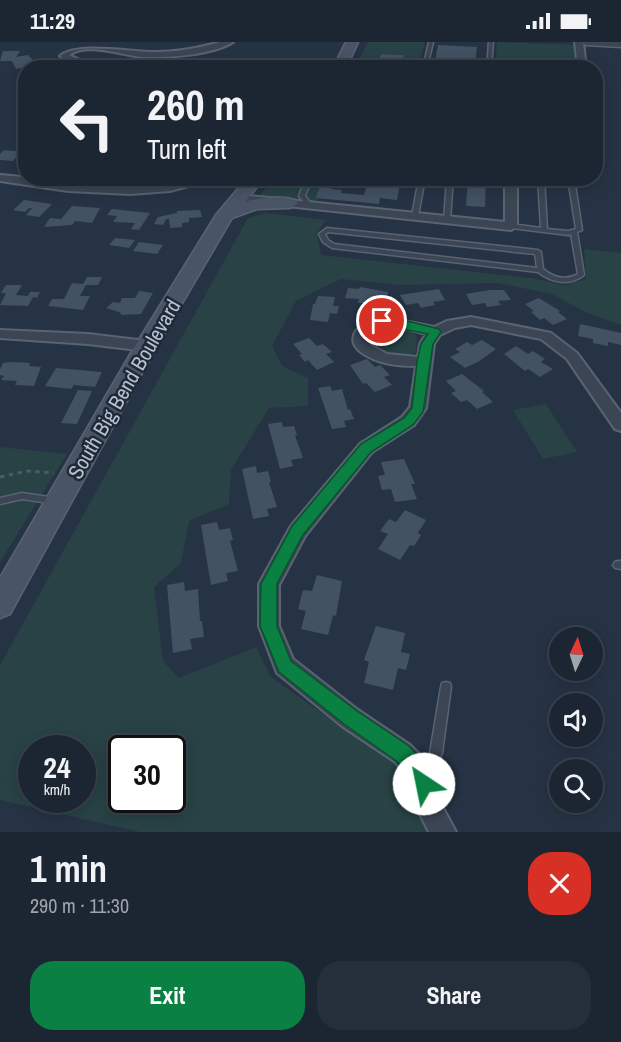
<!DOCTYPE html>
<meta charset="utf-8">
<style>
:root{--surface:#1c2633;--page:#252e3b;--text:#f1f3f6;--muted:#a0a5ac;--line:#3a434e;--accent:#0b8043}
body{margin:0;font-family:"Archivo Narrow",sans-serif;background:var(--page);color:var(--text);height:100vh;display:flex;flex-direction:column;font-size:22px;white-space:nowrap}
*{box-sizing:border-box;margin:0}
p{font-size:20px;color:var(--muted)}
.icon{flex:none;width:33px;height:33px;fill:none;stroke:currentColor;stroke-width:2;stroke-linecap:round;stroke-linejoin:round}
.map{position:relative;height:790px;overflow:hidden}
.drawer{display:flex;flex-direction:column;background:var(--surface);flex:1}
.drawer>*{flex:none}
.hud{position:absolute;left:18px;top:18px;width:585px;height:126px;border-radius:24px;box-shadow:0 3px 15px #0003,0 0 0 2px var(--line);background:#1c2633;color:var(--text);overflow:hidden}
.needle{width:39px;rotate:4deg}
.buttons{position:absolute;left:549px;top:585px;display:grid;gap:12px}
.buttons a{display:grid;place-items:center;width:54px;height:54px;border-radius:50%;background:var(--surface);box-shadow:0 3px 15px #0003,0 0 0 2px var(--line);font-size:30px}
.speed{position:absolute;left:18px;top:693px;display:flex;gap:12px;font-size:30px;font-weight:700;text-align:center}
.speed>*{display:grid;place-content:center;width:78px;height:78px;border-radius:50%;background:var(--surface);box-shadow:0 3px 15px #0003,0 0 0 2px var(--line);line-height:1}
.speed small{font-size:15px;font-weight:400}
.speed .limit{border:3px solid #111;border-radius:9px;background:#fff;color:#111}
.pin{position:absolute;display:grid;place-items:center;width:51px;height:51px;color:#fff;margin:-26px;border:3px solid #fff;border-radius:50%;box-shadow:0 2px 6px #0007}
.me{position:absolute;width:66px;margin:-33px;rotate:326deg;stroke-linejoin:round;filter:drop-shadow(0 0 4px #0008)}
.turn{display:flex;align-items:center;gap:21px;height:126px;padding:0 30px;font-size:27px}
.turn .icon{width:78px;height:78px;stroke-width:2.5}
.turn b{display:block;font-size:42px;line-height:51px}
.round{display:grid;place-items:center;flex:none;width:63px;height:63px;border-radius:24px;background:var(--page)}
.head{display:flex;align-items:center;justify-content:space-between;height:102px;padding:0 30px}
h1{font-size:36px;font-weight:700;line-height:45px}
.action{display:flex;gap:12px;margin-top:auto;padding:12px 30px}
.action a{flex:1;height:69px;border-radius:24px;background:var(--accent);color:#fff;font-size:24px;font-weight:700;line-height:69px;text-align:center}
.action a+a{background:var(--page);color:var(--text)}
.status{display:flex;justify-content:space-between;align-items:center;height:42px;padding:0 30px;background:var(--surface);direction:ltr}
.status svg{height:16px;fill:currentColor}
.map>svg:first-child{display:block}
.green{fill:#284245;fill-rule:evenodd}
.building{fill:#425263}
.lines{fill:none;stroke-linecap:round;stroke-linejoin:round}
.service-casing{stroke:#596371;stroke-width:3}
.minor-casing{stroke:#596371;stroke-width:4}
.tertiary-casing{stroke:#596371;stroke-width:3}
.secondary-casing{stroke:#596371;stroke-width:3}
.path{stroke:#475f61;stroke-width:3;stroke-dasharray:4.5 4.5;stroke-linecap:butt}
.service{fill:#3b4553;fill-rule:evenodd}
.minor{fill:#3b4553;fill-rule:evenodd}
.tertiary{fill:#3b4553;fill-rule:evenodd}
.secondary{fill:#495466;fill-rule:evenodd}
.route{fill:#0b8043;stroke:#07532c;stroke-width:1.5}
.labels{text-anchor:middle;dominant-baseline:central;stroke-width:5;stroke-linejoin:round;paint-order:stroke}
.street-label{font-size:21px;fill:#b8c1cd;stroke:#1f2a39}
</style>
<div class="status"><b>11:29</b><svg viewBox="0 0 49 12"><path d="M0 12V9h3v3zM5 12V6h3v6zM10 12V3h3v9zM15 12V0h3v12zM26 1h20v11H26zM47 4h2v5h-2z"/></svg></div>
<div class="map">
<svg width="621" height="790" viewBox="0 0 621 790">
<rect width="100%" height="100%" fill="#263344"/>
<path class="green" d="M368,0H425L418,25H401L404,13L381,12L377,25L355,26Z
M497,0L577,3L580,25H530V23L510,21V25H495Z
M275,137H325L317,161L258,155Z
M265,171L326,178L317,191L321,213L530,236L565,243L586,237L584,207L621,211V283L585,270L552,252L498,241L401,243L341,237L296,259L272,304L282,324L308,336V364L269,366L231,428L229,462L189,479L181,521L154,545L163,619L179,636L256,605L271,635L397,724L411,746L429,790H140L0,758V623L248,176ZM32,706H82V758H32ZM122,706H172V758H122Z
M377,284L414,291L417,295L416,310C400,322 375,309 366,294L368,288Z
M546,362L577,410L543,417L513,368Z
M0,405L67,412L0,520Z"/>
<path class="building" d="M438,3L477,5L475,21L435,19Z
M3,9H20L16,15L28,13L32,17V23L16,27L12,19H0Z
M381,12L404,13L401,26H377Z
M4,108L13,109L22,108L13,119L0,118V112Z
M322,136H336L331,147L342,148L341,151L364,153L369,136H401L397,158L380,156L379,162L316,156Z
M468,136H486L485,165L466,164Z
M24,158L52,162L39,175L26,173L32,166H29L25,170L13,168Z
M72,164L100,166L92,181L75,179L72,183L44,185L50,176L61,177Z
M112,167L150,171L139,188L131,187L135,181L113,180L117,174L107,173Z
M200,168L202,175L189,176V180L182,181V185L170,186L169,177H166L163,183L154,182L158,175L177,171V169Z
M115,196L135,198L129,206L109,203Z
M139,200L163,203L157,212L133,209Z
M87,235H102L98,243H86L80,254H90L83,268L48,264L52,257H64L72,241L83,242Z
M6,243H22L16,253L28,254L30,250H40L37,256L33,255L28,264L0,263L6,251H1Z
M360,245L388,250L386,262L358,261L359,257L345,256L348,246L359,247Z
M439,247L445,258L433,260L435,263L421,266L418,261L406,263L400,253Z
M490,248H504L511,258L498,259L501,263L487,265L485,261L472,263L466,252Z
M139,249L153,251L141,272L122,273L119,270L106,266L113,260L120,261L122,256H135Z
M318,254L335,255L333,264H339L337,272L330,271L328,280L310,278L313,262H315Z
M539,256L560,269L558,270L567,277L553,283L544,276L540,278L531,270L534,269L525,262Z
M580,282L621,291V303L608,300V304L593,301V297L578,294Z
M309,296L317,304L323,302L332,310L326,312L334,320L317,328L308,318L305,320L299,313L302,312L293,302Z
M482,298L496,307L478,320L465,326L450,315L460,310L455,307L467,300L472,303Z
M516,304L528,312L533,309L545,317L541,320L553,327L540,335L528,327L525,329L504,312Z
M367,317L375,325L380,323L390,333L384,335L392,343L375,350L366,341L363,342L350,323Z
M11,320L30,321L29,324L41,325L34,344L15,343L17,339L1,338L4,334L0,333V327L3,321Z
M56,326L102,330L95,345L74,343L71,347L45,344Z
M462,332L484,349L482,350L493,360L477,367L467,358L461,360L451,351L456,349L446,339Z
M330,344L332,349L342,347L348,368L350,367L354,377L344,379L346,385L332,387L318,346Z
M78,348L92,349L77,382L61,381Z
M282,380L283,385L294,384L297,393L295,394L303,416L291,418L293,424L280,427L268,382Z
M404,417L415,442H411L417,457L395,460L391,447L382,448L378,434L385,433L381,420Z
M256,424L257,431L268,429L271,440H269L277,465L267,467L269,474L253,477L242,427Z
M405,468L426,478L418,491L421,493L414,504L410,503L400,518L378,507L388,492L380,489L389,477L396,480Z
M217,480L219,488L230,486L233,498L230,499L238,529L226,531L228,539L211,543L201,483Z
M317,533L342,539L336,574L333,573L328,593L301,587L306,569L298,567L303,548L312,549Z
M184,540L185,549L198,547L200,579H202L204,595L190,597L192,607L173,611L167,543Z
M376,584L405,591L401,610L410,612L406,628L398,626L393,648L364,641L369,620L364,618Z"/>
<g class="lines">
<g class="service-casing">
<path id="service" d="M429,0H433L427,26H423Z
M489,0H493L491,26H487Z
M306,136H312L305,154L312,163L309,165L307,164L299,154Z
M419,136H425L418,174L415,176L412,174Z
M447,136H453L450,178L447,180L444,178Z
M538,136H544L547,187L568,189L576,187L568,136H574L582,188L577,190L584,233C570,244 552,241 538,230L332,206L323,200L319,192L327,186L538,208L541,210L543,227C554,236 565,239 578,232L571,192L568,193L511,186L508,184L511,182L541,186ZM328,190L535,212L537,226L334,202L328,198L325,192Z
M22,451L56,456L59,457L60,459L59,461L56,462L22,457L0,462V456Z
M618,519H621V527L615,526L613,523L615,520Z
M446,640L450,641L451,645L442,711L430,740L426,742L422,740L420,736L430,711L441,645L442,641Z"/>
</g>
<g class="minor-casing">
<path id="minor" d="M220,0H233C213,13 166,16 142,15C120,13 88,0 69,13L97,26L76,24L60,14C78,0 129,10 155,10C177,10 199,6 220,0Z
M575,0H583L586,26H578Z
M162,22L165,23L166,26H158Z
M0,133C43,136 86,147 130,145C160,145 189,136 218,136L170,149L130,152L68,149L0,139Z
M505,136H517V184L511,188L239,159L233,156L239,153L505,180Z
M384,275L434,285L447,279L471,275L551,291L577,311L621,371V389L615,387L567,317L541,297L471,283L455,286L440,293L434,302L426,366L414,383L372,410L305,494L279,543V584L293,617L358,668L410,703L425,718L436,742L443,766L456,790H429L420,772L409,734L394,719L342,684L277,631L259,584V542L291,484L360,402L402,375L410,365L416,324C401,324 384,323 369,315C338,300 358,278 384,275ZM379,284H397L426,292L420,302L418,315L387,312L370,303L369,291Z
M0,288L88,292L146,299L153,304L146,309L88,302L0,296Z"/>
</g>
<g class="tertiary-casing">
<path id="tertiary" d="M581,0H621V5L586,3Z"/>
</g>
<g class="secondary-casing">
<path id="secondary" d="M346,0H358L346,26H333Z
M247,136H264L245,160C256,156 291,152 298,161L290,166L257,167L232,176L157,304L10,572L0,576V536L135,304L216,173Z"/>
</g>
<path class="path" d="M0,435L27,429L54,431"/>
<use href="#service" class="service"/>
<use href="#minor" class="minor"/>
<use href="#tertiary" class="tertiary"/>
<use href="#secondary" class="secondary"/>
</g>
<path class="route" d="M382,276L403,278L439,287L441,290L433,302L423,370L413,383L371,410L303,493L277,542V584L291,619L357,669L409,704L423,719L434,742L431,749L424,751L417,749L410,733L395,718L344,682L279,630L260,584L261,542L292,484L361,402L404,376L412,366L417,320L421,302L428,292L378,282V277Z"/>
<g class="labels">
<g class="street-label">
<text transform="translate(124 347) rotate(-60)">South Big Bend Boulevard</text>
</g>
</g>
</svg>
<div class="buttons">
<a><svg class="needle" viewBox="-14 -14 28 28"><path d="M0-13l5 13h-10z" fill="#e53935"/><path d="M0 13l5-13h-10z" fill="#a0a5ac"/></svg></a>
<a><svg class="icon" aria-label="sound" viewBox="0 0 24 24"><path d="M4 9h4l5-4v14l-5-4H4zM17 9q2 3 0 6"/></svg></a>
<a><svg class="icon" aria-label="search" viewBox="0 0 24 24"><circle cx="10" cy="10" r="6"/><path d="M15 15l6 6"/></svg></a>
</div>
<div class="speed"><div>24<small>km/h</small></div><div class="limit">30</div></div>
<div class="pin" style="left:382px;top:279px;background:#d93025"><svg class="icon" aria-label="arrive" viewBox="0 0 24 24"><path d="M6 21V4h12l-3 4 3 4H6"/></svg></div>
<svg class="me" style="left:424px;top:742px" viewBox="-20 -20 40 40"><circle r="19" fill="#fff"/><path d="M0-13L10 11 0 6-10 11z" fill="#0b8043"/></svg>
<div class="hud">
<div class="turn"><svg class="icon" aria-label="left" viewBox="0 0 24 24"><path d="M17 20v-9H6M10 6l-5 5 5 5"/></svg><div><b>260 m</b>Turn left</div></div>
</div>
</div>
<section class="drawer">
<div class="head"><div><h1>1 min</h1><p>290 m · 11:30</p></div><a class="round" style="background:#d93025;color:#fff"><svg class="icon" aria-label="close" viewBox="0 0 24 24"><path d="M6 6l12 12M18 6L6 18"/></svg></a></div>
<div class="action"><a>Exit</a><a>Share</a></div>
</section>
